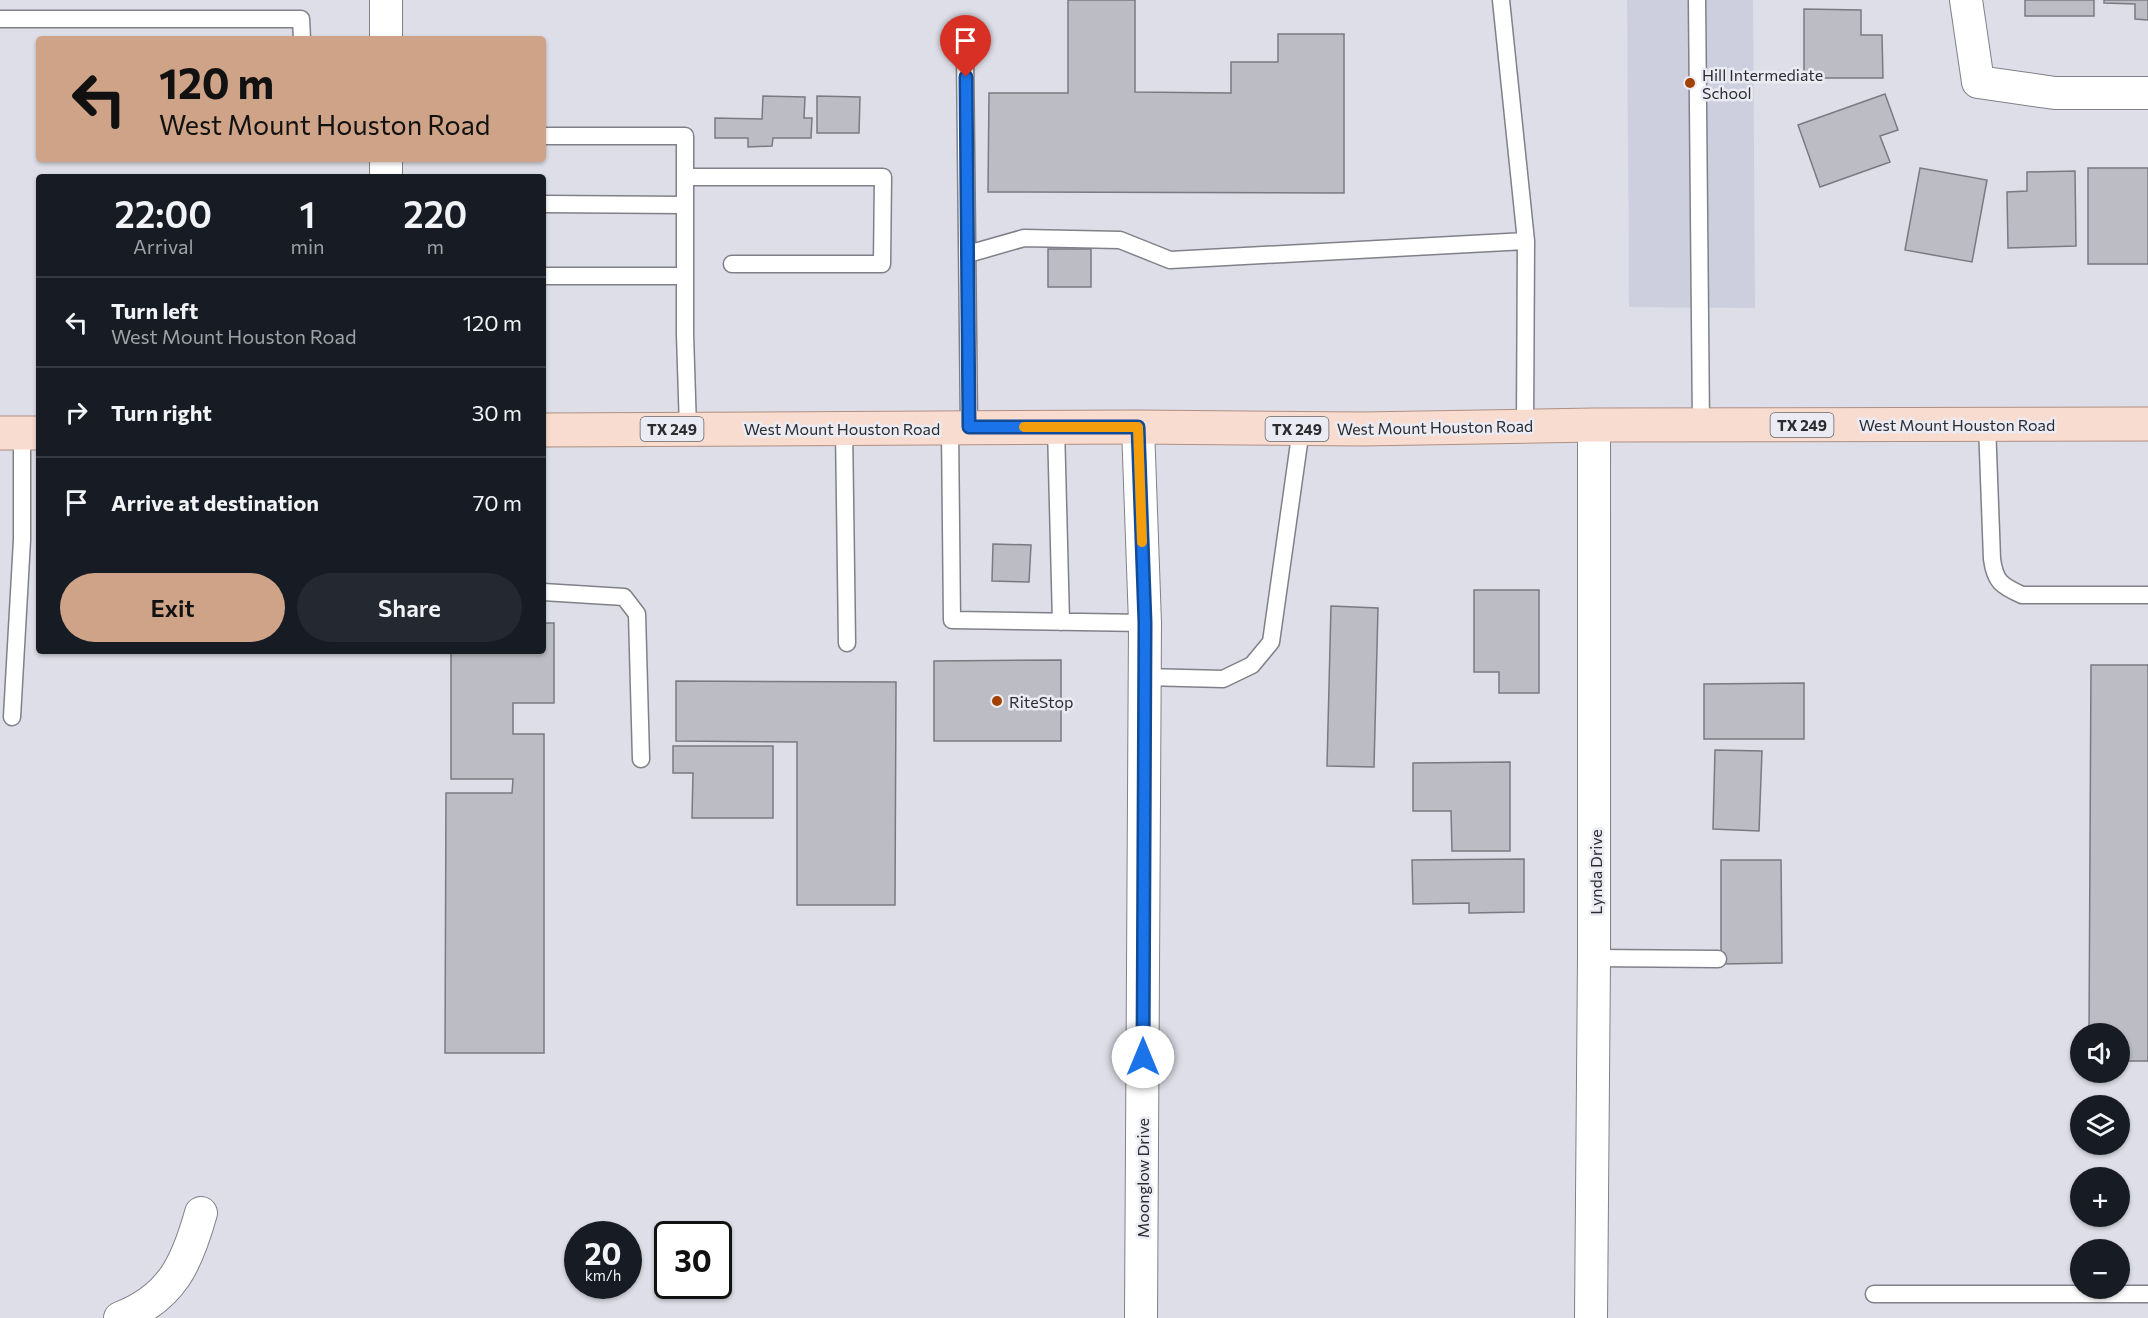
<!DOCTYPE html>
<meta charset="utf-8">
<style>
:root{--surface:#171b24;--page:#242831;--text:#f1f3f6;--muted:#9ea1a6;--line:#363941;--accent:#cea387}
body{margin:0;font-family:Commissioner,sans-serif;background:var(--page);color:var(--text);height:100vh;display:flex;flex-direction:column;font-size:22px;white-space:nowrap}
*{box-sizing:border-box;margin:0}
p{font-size:20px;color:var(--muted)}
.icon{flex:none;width:33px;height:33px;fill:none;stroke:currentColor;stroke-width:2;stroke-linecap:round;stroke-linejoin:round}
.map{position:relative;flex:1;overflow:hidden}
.panel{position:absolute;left:36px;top:174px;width:510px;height:480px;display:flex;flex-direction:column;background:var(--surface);border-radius:6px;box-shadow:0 2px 4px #0004}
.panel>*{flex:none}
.banner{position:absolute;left:36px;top:36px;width:510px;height:126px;border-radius:6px;box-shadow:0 2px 4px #0004;background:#cea387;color:#111;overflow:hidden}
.controls{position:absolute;left:2070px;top:1023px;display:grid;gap:12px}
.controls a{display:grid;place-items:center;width:60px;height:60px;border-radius:50%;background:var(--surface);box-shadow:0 2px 4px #0004;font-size:30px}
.speed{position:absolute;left:564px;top:1221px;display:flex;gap:12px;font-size:30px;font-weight:700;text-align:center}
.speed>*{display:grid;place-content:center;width:78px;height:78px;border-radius:50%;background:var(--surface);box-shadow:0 2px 4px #0004;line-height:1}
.speed small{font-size:15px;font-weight:400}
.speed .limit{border:3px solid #111;border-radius:9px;background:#fff;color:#111}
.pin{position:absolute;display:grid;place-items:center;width:51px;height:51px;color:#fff;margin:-62px -26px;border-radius:50% 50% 50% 0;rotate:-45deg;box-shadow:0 0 6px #0007}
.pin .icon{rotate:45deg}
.me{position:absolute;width:66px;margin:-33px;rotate:0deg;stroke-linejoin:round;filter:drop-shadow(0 0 4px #0008)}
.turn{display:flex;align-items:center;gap:21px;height:126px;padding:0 24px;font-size:27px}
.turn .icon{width:78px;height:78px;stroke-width:2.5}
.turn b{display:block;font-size:42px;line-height:51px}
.eta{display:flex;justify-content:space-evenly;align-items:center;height:102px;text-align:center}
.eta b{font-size:36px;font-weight:600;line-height:42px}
.button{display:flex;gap:12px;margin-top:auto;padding:12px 24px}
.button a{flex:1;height:69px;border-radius:36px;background:var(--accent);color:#111;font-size:24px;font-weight:600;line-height:69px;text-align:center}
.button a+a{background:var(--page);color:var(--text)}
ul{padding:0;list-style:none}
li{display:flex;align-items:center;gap:18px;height:90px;padding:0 24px;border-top:2px solid var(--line)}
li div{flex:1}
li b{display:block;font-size:22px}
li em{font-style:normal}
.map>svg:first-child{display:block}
.built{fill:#cecfde}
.building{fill:#bcbcc5;stroke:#7a7a82;stroke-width:1.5}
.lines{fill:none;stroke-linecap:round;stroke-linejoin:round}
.service-casing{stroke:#808088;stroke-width:19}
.minor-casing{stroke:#808088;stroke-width:34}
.primary-casing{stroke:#af9083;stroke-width:35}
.service{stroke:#fff;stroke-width:16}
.minor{stroke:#fff;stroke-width:32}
.primary{stroke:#f9dcd0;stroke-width:33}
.route-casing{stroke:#114b97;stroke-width:15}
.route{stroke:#1a73e8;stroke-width:10}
.slow{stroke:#f59e0b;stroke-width:10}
.poi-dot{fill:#a34100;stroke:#ebebf4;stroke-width:2}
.labels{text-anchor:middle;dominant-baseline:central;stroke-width:5;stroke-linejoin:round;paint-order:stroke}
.shield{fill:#ebebf4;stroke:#65666b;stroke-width:1.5}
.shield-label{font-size:15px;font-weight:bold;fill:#2c2d30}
.poi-label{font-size:16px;fill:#2c2d30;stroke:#ebebf4;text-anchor:start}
.street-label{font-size:16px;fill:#2c2d30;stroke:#ebebf4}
</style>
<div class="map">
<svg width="2148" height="1318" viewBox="0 0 2148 1318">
<rect width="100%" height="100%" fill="#dddee7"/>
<path class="built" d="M1627,0H1753L1755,308L1629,307Z"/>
<path class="building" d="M1068,0H1135V92L1231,93V62H1278V34H1344V193L988,192L989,93H1068Z
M2025,0H2094V16H2025Z
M2104,0H2148V20L2135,19V4L2104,3Z
M1804,9L1861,10V35H1882L1883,78H1804Z
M1885,94L1898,130L1880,136L1890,162L1820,187L1798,125Z
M763,96L805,97L804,118H812L811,138H773L772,146L748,147V138H715V118L762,119Z
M817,96L860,97L859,133H817Z
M1920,168L1987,180L1972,262L1905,250Z
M2088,168H2148V264H2088Z
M2075,171L2076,246L2008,248L2007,192L2027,191V172Z
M1048,249H1091V287H1048Z
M993,544L1031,545L1029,582L992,581Z
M1474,590H1539V693H1499V672H1474Z
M1331,606L1378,608L1374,767L1327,766Z
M543,623H554V703H513V734H544V1053H445L446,793H512L513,779H451V651H543Z
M1061,660V741H934V661Z
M2091,665H2148V1061H2120V1034H2089Z
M676,681L896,682L895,905H797V742L676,741Z
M1804,683V739H1704V684Z
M673,746H773V818H692L693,773H673Z
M1715,750L1762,751L1759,831L1713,829Z
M1510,762V851H1452L1451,811H1413V763Z
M1524,859V912L1469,913V903L1413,904L1412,860Z
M1721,860H1781L1782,963L1721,964Z"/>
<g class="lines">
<g class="service-casing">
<path id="service" d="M1697,0L1701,425
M0,19H301L302,39
M965,55L969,427
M543,136H685V334L688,429
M685,177H883L882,264H732
M543,204L685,205
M968,254L1024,238L1120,240L1170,260L1526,241L1501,0
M543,276H685
M1987,424L1992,559C1995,582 2002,586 2022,595H2148
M1525,426L1526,241
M1056,427L1061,622
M844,428L847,643
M950,428L952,620L1145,623
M543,592L624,597L637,614L641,759
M1144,677L1223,679L1252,665L1271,642L1301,429
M12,717L22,540V433
M1594,958L1718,959
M1874,1294H2148"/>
</g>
<g class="minor-casing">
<path id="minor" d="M386,0V39
M1966,0L1978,82L2055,93H2148
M386,159V177
M1138,427L1145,623L1141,1318
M120,1318C172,1298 187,1263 201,1213
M1591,1318L1594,958V425"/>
</g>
<g class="primary-casing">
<path id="primary" d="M543,430L1138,427L1362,429L1594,425L2148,424
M0,433H39"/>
</g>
<use href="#service" class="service"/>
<use href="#minor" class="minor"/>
<use href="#primary" class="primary"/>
</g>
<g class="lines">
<g class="route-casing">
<path id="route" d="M966,77L969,427H1138L1145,623L1143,1057"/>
</g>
<use href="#route" class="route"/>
<path class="slow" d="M1024,427H1138L1142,542"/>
</g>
<g class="poi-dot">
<circle cx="1690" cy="83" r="6"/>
<circle cx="997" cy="701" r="6"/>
</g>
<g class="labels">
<g class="shield">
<rect x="1770.5" y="413" width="63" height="24" rx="4.5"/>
<rect x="640.5" y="417" width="63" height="24" rx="4.5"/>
<rect x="1265.5" y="417" width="63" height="24" rx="4.5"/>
</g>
<g class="shield-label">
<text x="1802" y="425">TX 249</text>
<text x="672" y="429">TX 249</text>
<text x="1297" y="429">TX 249</text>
</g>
<g class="poi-label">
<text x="1702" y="74">Hill Intermediate<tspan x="1702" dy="18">School</tspan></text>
<text x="1009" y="701">RiteStop</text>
</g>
<g class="street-label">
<text x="1957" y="424">West Mount Houston Road</text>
<text transform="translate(1435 427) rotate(-1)">West Mount Houston Road</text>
<text x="842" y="428">West Mount Houston Road</text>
<text transform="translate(1595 872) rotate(-90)">Lynda Drive</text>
<text transform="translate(1142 1178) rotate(-90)">Moonglow Drive</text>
</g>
</g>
</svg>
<div class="controls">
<a><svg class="icon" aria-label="sound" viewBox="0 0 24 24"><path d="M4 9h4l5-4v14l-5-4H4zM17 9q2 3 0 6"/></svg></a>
<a><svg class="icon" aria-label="layers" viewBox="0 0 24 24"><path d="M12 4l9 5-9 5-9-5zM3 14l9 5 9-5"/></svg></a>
<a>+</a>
<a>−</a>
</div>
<div class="speed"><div>20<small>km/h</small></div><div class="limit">30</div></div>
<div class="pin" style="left:966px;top:77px;background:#d93025"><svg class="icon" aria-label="arrive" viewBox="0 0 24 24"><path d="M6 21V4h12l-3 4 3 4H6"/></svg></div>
<svg class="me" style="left:1143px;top:1057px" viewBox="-20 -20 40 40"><circle r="19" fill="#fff"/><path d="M0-13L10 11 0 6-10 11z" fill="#1a73e8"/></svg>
<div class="banner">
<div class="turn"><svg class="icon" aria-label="left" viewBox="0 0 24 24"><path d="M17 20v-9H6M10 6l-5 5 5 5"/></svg><div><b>120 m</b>West Mount Houston Road</div></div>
</div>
<section class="panel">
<div class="eta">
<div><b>22:00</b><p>Arrival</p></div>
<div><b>1</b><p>min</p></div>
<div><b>220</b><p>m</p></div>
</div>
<ul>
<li><svg class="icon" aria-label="left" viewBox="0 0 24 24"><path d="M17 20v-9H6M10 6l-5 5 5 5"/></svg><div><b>Turn left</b><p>West Mount Houston Road</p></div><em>120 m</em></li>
<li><svg class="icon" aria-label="right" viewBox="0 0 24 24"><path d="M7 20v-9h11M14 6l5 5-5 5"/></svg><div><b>Turn right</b></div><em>30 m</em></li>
<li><svg class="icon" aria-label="arrive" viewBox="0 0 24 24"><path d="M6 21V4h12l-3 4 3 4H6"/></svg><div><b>Arrive at destination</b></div><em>70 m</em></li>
</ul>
<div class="button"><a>Exit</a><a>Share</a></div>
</section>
</div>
